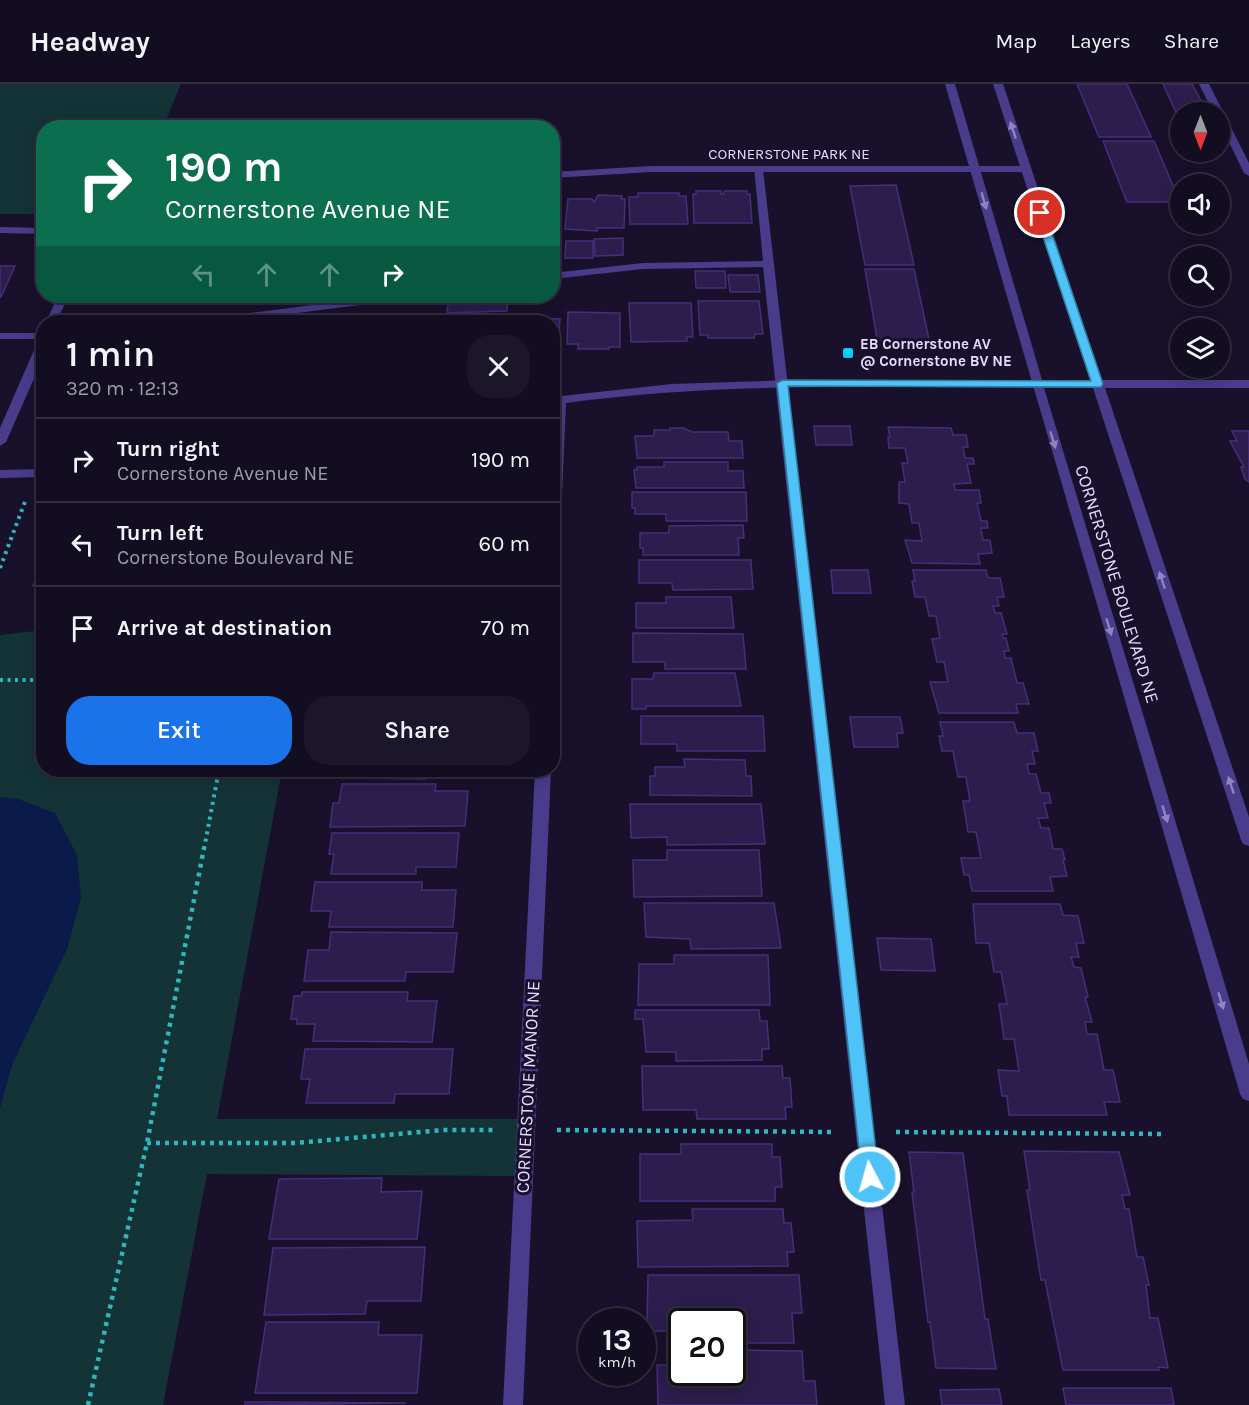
<!DOCTYPE html>
<meta charset="utf-8">
<style>
:root{--surface:#130d21;--page:#1c162a;--text:#f1f3f6;--muted:#9d9ca5;--line:#322d3f;--accent:#1a73e8}
body{margin:0;font-family:Karla,sans-serif;background:var(--page);color:var(--text);height:100vh;display:flex;flex-direction:column;font-size:22px;white-space:nowrap}
*{box-sizing:border-box;margin:0}
p{font-size:20px;color:var(--muted)}
.icon{flex:none;width:33px;height:33px;fill:none;stroke:currentColor;stroke-width:2;stroke-linecap:round;stroke-linejoin:round}
.map{position:relative;flex:1;overflow:hidden}
.drawer{position:absolute;left:36px;top:231px;width:524px;height:462px;display:flex;flex-direction:column;background:var(--surface);border-radius:24px;box-shadow:0 3px 15px #0003,0 0 0 2px var(--line)}
.drawer>*{flex:none}
.top-card{position:absolute;left:36px;top:36px;width:524px;height:183px;border-radius:24px;box-shadow:0 3px 15px #0003,0 0 0 2px var(--line);background:#0b6e4f;color:#fff;overflow:hidden}
.needle{width:39px;rotate:180deg}
.buttons{position:absolute;left:1170px;top:18px;display:grid;gap:12px}
.buttons a{display:grid;place-items:center;width:60px;height:60px;border-radius:50%;background:var(--surface);box-shadow:0 3px 15px #0003,0 0 0 2px var(--line);font-size:30px}
.speed{position:absolute;left:578px;top:1224px;display:flex;gap:12px;font-size:30px;font-weight:700;text-align:center}
.speed>*{display:grid;place-content:center;width:78px;height:78px;border-radius:50%;background:var(--surface);box-shadow:0 3px 15px #0003,0 0 0 2px var(--line);line-height:1}
.speed small{font-size:15px;font-weight:400}
.speed .limit{border:3px solid #111;border-radius:9px;background:#fff;color:#111}
.pin{position:absolute;display:grid;place-items:center;width:51px;height:51px;color:#fff;margin:-26px;border:3px solid #fff;border-radius:50%;box-shadow:0 2px 6px #0007}
.me{position:absolute;width:66px;margin:-33px;rotate:354deg;stroke-linejoin:round;filter:drop-shadow(0 0 4px #0008)}
.turn{display:flex;align-items:center;gap:21px;height:126px;padding:0 30px;font-size:27px}
.turn .icon{width:78px;height:78px;stroke-width:2.5}
.turn b{display:block;font-size:42px;line-height:51px}
.lanes{display:flex;align-items:center;height:57px;padding:0 30px;background:#0003;justify-content:center;gap:30px;direction:ltr}
.lanes .off{opacity:.35}
.round{display:grid;place-items:center;flex:none;width:63px;height:63px;border-radius:24px;background:var(--page)}
.overview{display:flex;align-items:center;justify-content:space-between;height:102px;padding:0 30px}
h1{font-size:36px;font-weight:600;line-height:45px}
.button{display:flex;gap:12px;margin-top:auto;padding:12px 30px}
.button a{flex:1;height:69px;border-radius:24px;background:var(--accent);color:#fff;font-size:24px;font-weight:600;line-height:69px;text-align:center}
.button a+a{background:var(--page);color:var(--text)}
ul{padding:0;list-style:none}
li{display:flex;align-items:center;gap:18px;height:84px;padding:0 30px;border-top:2px solid var(--line)}
li div{flex:1}
li b{display:block;font-size:22px}
li em{font-style:normal}
header{display:flex;align-items:center;gap:36px;box-sizing:border-box;height:84px;padding:0 30px;background:var(--surface);border-bottom:2px solid var(--line)}
header strong{font-size:28px}
nav{display:flex;gap:33px;margin-inline-start:auto;font-size:21px}
.map>svg:first-child{display:block}
.green{fill:#143336}
.water{fill:#0a1a4b}
.building{fill:#2c1d4d;stroke:#462e79;stroke-width:1.5}
.lines{fill:none;stroke-linecap:round;stroke-linejoin:round}
.path-far1{stroke:#2fb6bf;stroke-width:4;stroke-dasharray:3 4.5;stroke-linecap:butt}
.path{stroke:#2fb6bf;stroke-width:4.5;stroke-dasharray:4 5;stroke-linecap:butt}
.service{fill:#483c8b;fill-rule:evenodd}
.minor{fill:#483c8b;fill-rule:evenodd}
.tertiary{fill:#483c8b;fill-rule:evenodd}
.oneway{fill:#8e84bf}
.route{fill:#4fc3f7;stroke:#337fa1;stroke-width:1.5}
.poi-dot{fill:#07c8ff;stroke:#19112c;stroke-width:2}
.labels{text-anchor:middle;dominant-baseline:central;stroke-width:6;stroke-linejoin:round;paint-order:stroke}
.far-street-label{font-size:15px;fill:#e4dbff;stroke:#19112c}
.far-poi-label{font-size:15px;font-weight:bold;fill:#e4dbff;stroke:#19112c;text-anchor:start}
.street-label{font-size:18px;fill:#e4dbff;stroke:#19112c}
</style>
<header>
<strong>Headway</strong>
<nav><a>Map</a><a>Layers</a><a>Share</a></nav>
</header>
<div class="map">
<svg width="1249" height="1321" viewBox="0 0 1249 1321">
<rect width="100%" height="100%" fill="#19112c"/>
<path class="green" d="M0,0H181L163,43L44,44L43,130H0Z
M43,546L44,686H282L217,1035H526L524,1092L207,1090L163,1321H0V551Z"/>
<path class="water" d="M0,713L18,715L55,729L77,771L81,814L67,865L12,981L0,1024Z"/>
<path class="building" d="M1077,0H1127L1151,53H1099Z
M1163,0H1192L1207,28H1180V37Z
M1103,57H1154L1180,118H1127Z
M896,101L914,181H865L850,102Z
M696,107H721V110H724V107H747V110H750L752,139H694L693,110H696Z
M638,109H679V112H686L688,140H630L629,113H638Z
M598,111L622,112L621,115H625L624,144H597V147L565,145L568,115H592L594,118Z
M552,118L561,121L560,146H552Z
M623,154V171L595,172L594,155Z
M566,157H593V174H565Z
M0,182H15L1,213H0Z
M865,185H914L930,260H878Z
M695,187H725L726,204H696Z
M728,191H758L760,208H730Z
M225,212H258L256,219H223Z
M449,212H508L507,227L447,229Z
M698,217H759L763,250H755L754,254H708V251H700Z
M629,219H691L693,253H687V257L631,258Z
M568,228L620,229V263H609V265H578V260H567Z
M291,233H320L319,238H289Z
M532,234L560,235L557,271H552V238H510H531Z
M814,342H850L852,361H816Z
M888,343L951,344L953,351H966L968,363H963L965,374H973L974,380H967L971,399L954,400L955,406H979L981,419H977L981,437H987L988,444H981L983,456H990L992,469L978,470L980,480L912,479L905,456L922,457L919,439H912L909,420L899,419V398H905L902,379H908L905,364H889L888,353H890Z
M670,344H683L692,348H728L729,357H742L743,374H637L635,352H654V346H670Z
M1232,347H1249V398L1245,395L1241,383H1244L1230,357H1237Z
M664,378H728V387H743L744,404H636L634,386H637V383H664Z
M632,408H746L747,437H666V430H635V424H632Z
M743,441L744,454H738L739,471H643V464H640V449H669V442Z
M44,472V502H33Z
M639,476H751L753,505L673,506L672,499H639Z
M831,486H868L871,509H833Z
M913,486H986L988,494H1000L1004,513H997L999,522H993L995,529H1001L1007,550H1002L1003,554H1006L1009,567H1004L1005,574H1011L1017,599H1023L1029,620H1016L1018,629H939L930,598H948L944,578H937L932,555L940,554L936,532H929L925,513H915L912,497H915Z
M666,513H731L734,544H636V519H666Z
M633,549L743,550L746,585H665V578H633Z
M654,589H735L741,622H646V625H632V595H653Z
M641,632H763L765,667H677V660H641Z
M850,633H900L903,649H897L898,663H854Z
M940,638H1014L1017,649H1034L1038,667H1032L1035,680H1027L1029,690H1036L1041,709H1049L1051,719H1044L1048,734H1038L1041,744H1049L1053,765H1062L1065,776H1063L1067,792L1050,793L1053,807H972L969,791H964L961,774H981L976,748H968L963,717H970L966,693H958L953,667H942L939,652H943Z
M684,675L745,676L746,692H751L752,712L650,711V692H655V683H685Z
M347,686H465V687H427L426,695L346,694Z
M342,700H436L435,707H468L465,742L330,743L333,719H339Z
M630,720H761L765,760L667,761V753L631,754Z
M332,749H459L456,783H416V790H331L334,770H329Z
M667,766H759L762,812L634,813L633,776H667Z
M315,798H422V806H456L453,843H329L331,827H311Z
M644,819H774L781,864L691,865L690,855L646,853Z
M973,820H1060L1063,831L1078,832L1084,859H1076L1079,873H1071L1074,883L1081,884L1088,913H1085L1092,938H1085L1087,950H1097L1104,986H1113L1120,1018H1104L1107,1031H1009L1007,1012H1002L998,986L1019,987L1014,955H1004L999,920H1007L1001,888H994L989,859H976Z
M331,848L457,849L453,888H406L405,897H304L308,866H329Z
M877,854L931,855L935,887L881,886Z
M674,871H768L770,921H638L639,880H674Z
M302,908H408L407,917H437L432,958L313,957L315,940H297V935H291L294,912H301Z
M635,926H759L760,937H767L769,965H762V976L676,977V968H646L643,935H635Z
M305,965H453L449,1010H395L394,1019H306L310,995H301Z
M642,982H782L783,994H790L792,1023H785L786,1035H697L696,1026H643Z
M681,1060H772V1073H780L782,1103H775V1117H640V1070H681Z
M1024,1067L1119,1068L1130,1111H1122L1125,1125H1129L1137,1173H1143L1149,1201H1146L1150,1234H1158L1168,1284L1158,1283L1159,1286H1063L1045,1196H1041L1027,1106H1030Z
M909,1068L963,1069L985,1235H988L996,1285L936,1284L930,1238H928L912,1108H914Z
M382,1094L381,1108L422,1107L417,1155H269L279,1095Z
M692,1125H783L784,1139H791L794,1168H787L788,1182L638,1183L637,1137L693,1136Z
M425,1163L421,1217H367L365,1230L264,1231L273,1164Z
M648,1191H799L802,1229H792L794,1259H732V1238H681V1247H649V1239H647Z
M266,1238H379L378,1251H422L417,1309H255Z
M732,1266L802,1267L804,1297H815L817,1321H658L657,1281H681V1288H732Z
M1063,1304H1171L1174,1321H1066Z
M999,1305L1002,1321H942L940,1306Z
M245,1318L406,1319L245,1321Z"/>
<g class="lines">
<path class="path-far1" d="M0,484L26,415
M0,596H44
M204,765L219,686"/>
<path class="path" d="M557,1046L834,1048
M896,1048L1165,1050
M147,1059H295L443,1046H495
M88,1321L147,1059L204,764"/>
<path class="service" d="M1199,0H1209L1249,79V92L1244,89L1220,40V28H1213Z
M754,83L763,85L905,1321H885L763,183L643,185L552,195V189L643,179L763,177Z
M384,212H413L407,215L226,238H197L203,235Z
M0,249H44V255H0Z"/>
<path class="minor" d="M651,82H1026L1031,85L1026,88H651L552,94V88Z
M0,143L44,144V150L0,149Z
M58,212H69L56,238H46Z
M44,254V272L6,358L0,362V344L38,257Z
M794,296H1037L1043,300L1037,304C880,303 722,298 566,319L559,483L552,487V313L672,300Z
M44,385V393L0,394V386Z
M535,686H551L523,1321H503Z"/>
<path class="tertiary" d="M945,0H955L1042,296H1090L993,0H1003L1102,296H1249V304H1105L1249,733V762L1243,760L1241,756L1093,304H1044L1249,980V1017L1243,1015L1240,1010Z"/>
</g>
<defs><path id="oneway-solid" d="M-6-.8H1V-3.2L6.5 0L1 3.2V.8H-6Z" transform="scale(1.5)"/></defs>
<g class="oneway">
<use href="#oneway-solid" transform="translate(1013 46) rotate(-108)"/>
<use href="#oneway-solid" transform="translate(984 117) rotate(74)"/>
<use href="#oneway-solid" transform="translate(1053 356) rotate(73)"/>
<use href="#oneway-solid" transform="translate(1162 496) rotate(-108)"/>
<use href="#oneway-solid" transform="translate(1109 543) rotate(73)"/>
<use href="#oneway-solid" transform="translate(1231 701) rotate(-108)"/>
<use href="#oneway-solid" transform="translate(1165 730) rotate(73)"/>
<use href="#oneway-solid" transform="translate(1221 917) rotate(73)"/>
</g>
<path class="route" d="M1037,127L1045,129L1103,300L1101,303L788,302L879,1093L876,1099L870,1101L864,1099L862,1093L777,299L783,296L1091,297L1035,129Z"/>
<rect class="poi-dot" x="842" y="263" width="12" height="12" rx="3"/>
<g class="labels">
<g class="far-street-label">
<text x="789" y="70">CORNERSTONE PARK NE</text>
</g>
<g class="far-poi-label">
<text x="860" y="260">EB Cornerstone AV<tspan x="860" dy="17">@ Cornerstone BV NE</tspan></text>
</g>
<g class="street-label">
<text transform="translate(1117 500) rotate(73)">CORNERSTONE BOULEVARD NE</text>
<text transform="translate(528 1003) rotate(-87)">CORNERSTONE MANOR NE</text>
</g>
</g>
</svg>
<div class="buttons">
<a><svg class="needle" viewBox="-14 -14 28 28"><path d="M0-13l5 13h-10z" fill="#e53935"/><path d="M0 13l5-13h-10z" fill="#9d9ca5"/></svg></a>
<a><svg class="icon" aria-label="sound" viewBox="0 0 24 24"><path d="M4 9h4l5-4v14l-5-4H4zM17 9q2 3 0 6"/></svg></a>
<a><svg class="icon" aria-label="search" viewBox="0 0 24 24"><circle cx="10" cy="10" r="6"/><path d="M15 15l6 6"/></svg></a>
<a><svg class="icon" aria-label="layers" viewBox="0 0 24 24"><path d="M12 4l9 5-9 5-9-5zM3 14l9 5 9-5"/></svg></a>
</div>
<div class="speed"><div>13<small>km/h</small></div><div class="limit">20</div></div>
<div class="pin" style="left:1040px;top:129px;background:#d93025"><svg class="icon" aria-label="arrive" viewBox="0 0 24 24"><path d="M6 21V4h12l-3 4 3 4H6"/></svg></div>
<svg class="me" style="left:870px;top:1093px" viewBox="-20 -20 40 40"><circle r="17" fill="#4fc3f7" stroke="#fff" stroke-width="3"/><path d="M0-11L8 9 0 5-8 9z" fill="#fff"/></svg>
<div class="top-card">
<div class="turn"><svg class="icon" aria-label="right" viewBox="0 0 24 24"><path d="M7 20v-9h11M14 6l5 5-5 5"/></svg><div><b>190 m</b>Cornerstone Avenue NE</div></div>
<div class="lanes"><svg class="icon off" aria-label="left" viewBox="0 0 24 24"><path d="M17 20v-9H6M10 6l-5 5 5 5"/></svg><svg class="icon off" aria-label="ahead" viewBox="0 0 24 24"><path d="M12 20V5M6 11l6-6 6 6"/></svg><svg class="icon off" aria-label="ahead" viewBox="0 0 24 24"><path d="M12 20V5M6 11l6-6 6 6"/></svg><svg class="icon" aria-label="right" viewBox="0 0 24 24"><path d="M7 20v-9h11M14 6l5 5-5 5"/></svg></div>
</div>
<section class="drawer">
<div class="overview"><div><h1>1 min</h1><p>320 m · 12:13</p></div><a class="round"><svg class="icon" aria-label="close" viewBox="0 0 24 24"><path d="M6 6l12 12M18 6L6 18"/></svg></a></div>
<ul>
<li><svg class="icon" aria-label="right" viewBox="0 0 24 24"><path d="M7 20v-9h11M14 6l5 5-5 5"/></svg><div><b>Turn right</b><p>Cornerstone Avenue NE</p></div><em>190 m</em></li>
<li><svg class="icon" aria-label="left" viewBox="0 0 24 24"><path d="M17 20v-9H6M10 6l-5 5 5 5"/></svg><div><b>Turn left</b><p>Cornerstone Boulevard NE</p></div><em>60 m</em></li>
<li><svg class="icon" aria-label="arrive" viewBox="0 0 24 24"><path d="M6 21V4h12l-3 4 3 4H6"/></svg><div><b>Arrive at destination</b></div><em>70 m</em></li>
</ul>
<div class="button"><a>Exit</a><a>Share</a></div>
</section>
</div>
